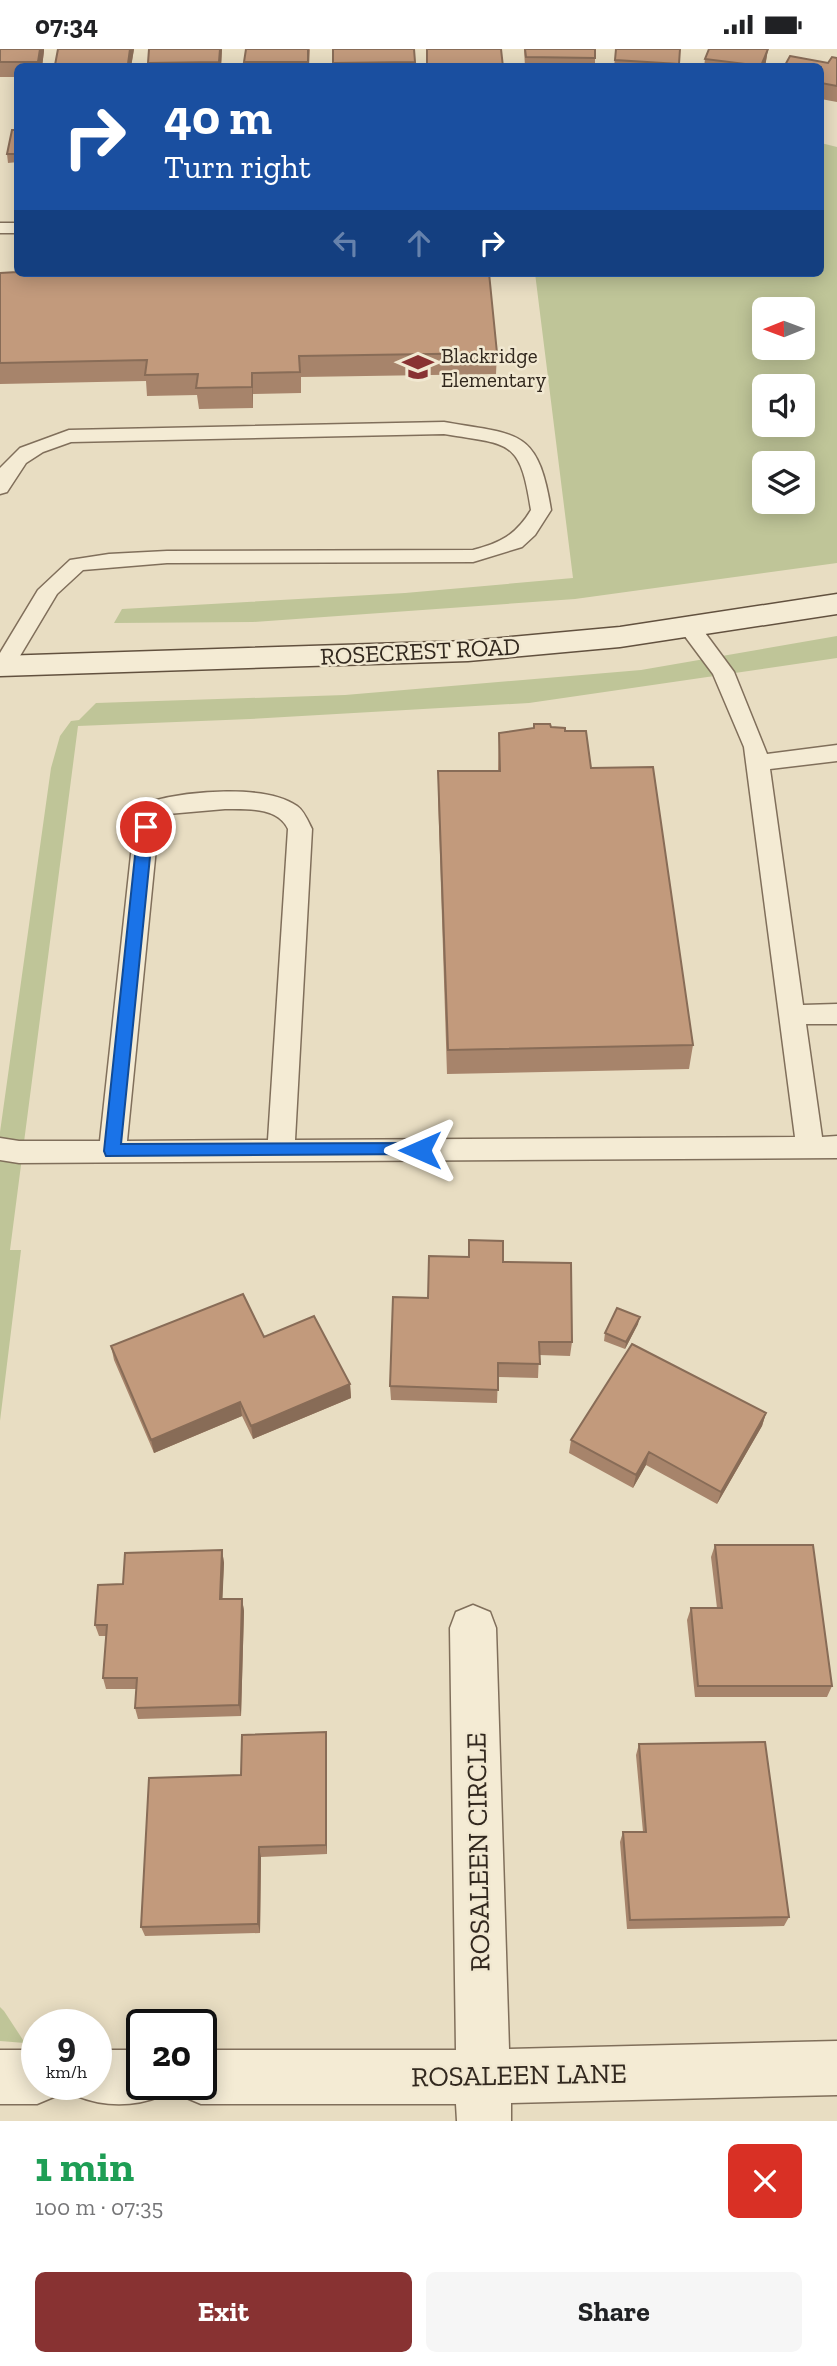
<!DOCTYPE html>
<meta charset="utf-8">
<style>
:root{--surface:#fff;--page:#f6f6f6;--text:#202124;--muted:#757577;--accent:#883232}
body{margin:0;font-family:"Zilla Slab",serif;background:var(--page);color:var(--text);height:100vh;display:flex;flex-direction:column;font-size:26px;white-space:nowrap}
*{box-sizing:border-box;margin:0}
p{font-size:23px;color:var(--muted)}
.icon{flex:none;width:38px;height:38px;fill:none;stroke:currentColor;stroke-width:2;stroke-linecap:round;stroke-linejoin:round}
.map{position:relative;height:2072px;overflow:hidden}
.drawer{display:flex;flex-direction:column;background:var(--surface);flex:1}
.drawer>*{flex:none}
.hud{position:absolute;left:14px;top:14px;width:810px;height:214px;border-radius:10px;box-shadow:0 4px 18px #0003;background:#1a4fa0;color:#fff;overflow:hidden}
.needle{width:46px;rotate:269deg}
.fabs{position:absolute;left:752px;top:248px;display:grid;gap:14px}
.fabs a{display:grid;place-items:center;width:63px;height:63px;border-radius:10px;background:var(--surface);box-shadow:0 4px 18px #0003;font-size:35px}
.speed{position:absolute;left:21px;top:1960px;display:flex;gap:14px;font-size:35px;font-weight:700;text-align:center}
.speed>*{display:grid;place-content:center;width:91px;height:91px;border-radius:50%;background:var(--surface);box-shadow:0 4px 18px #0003;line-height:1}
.speed small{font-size:18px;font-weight:400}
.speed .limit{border:4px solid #111;border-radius:10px;background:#fff;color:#111}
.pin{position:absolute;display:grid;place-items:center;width:60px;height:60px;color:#fff;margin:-30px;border:4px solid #fff;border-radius:50%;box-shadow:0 2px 7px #0007}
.me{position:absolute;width:77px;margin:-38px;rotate:270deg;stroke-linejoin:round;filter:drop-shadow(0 0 5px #0008)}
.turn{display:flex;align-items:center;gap:24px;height:147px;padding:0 35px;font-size:32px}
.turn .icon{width:91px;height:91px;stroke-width:2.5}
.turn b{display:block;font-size:49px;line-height:60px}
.lanes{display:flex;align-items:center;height:66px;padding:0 35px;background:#0003;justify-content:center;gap:35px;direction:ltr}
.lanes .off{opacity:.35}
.round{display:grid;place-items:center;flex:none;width:74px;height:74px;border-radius:10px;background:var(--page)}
.overview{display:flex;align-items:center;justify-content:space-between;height:119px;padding:0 35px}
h1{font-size:42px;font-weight:700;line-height:52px;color:#1e9e55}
.cta{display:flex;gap:14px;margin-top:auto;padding:14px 35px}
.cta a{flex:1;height:80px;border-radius:10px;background:var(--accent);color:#fff;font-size:28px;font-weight:700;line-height:80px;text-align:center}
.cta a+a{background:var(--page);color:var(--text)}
.status{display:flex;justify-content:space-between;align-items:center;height:49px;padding:0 35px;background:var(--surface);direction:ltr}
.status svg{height:19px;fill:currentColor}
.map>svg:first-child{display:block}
.green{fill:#bfc598;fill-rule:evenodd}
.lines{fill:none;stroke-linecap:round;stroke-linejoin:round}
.lane-casing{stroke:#806f5b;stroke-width:3}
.street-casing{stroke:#806f5b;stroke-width:3}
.secondary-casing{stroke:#62513f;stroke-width:3}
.lane{fill:#f4ebd4;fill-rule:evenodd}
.street{fill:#f4ebd4;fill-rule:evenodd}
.secondary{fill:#f4ebd4;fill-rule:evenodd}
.wall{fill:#a7846b}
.shaded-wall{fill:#886c57}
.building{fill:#c29a7c;stroke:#886c57;stroke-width:2}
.route{fill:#1a73e8;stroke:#114b97;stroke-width:2}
.labels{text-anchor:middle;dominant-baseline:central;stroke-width:5;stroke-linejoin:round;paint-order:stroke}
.far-poi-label{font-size:21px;fill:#32281e;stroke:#f1e8d1;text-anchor:start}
.street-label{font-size:24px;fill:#32281e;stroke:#f1e8d1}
.near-street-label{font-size:28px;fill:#32281e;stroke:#f1e8d1}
</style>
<div class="status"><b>07:34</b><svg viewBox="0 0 49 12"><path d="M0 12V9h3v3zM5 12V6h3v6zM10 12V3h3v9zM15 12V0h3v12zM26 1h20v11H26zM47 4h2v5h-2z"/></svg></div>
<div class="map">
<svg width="837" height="2072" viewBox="0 0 837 2072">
<rect width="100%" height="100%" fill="#e8ddc2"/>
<path class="green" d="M821,94L837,98V514L575,550L253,573L114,574L122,560L405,544L573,529L535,224H821ZM765,261H803V299H765ZM765,338H803V376H765ZM765,415H803V453H765Z
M837,587V609L529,654L250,670L78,677L10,1201H21L0,1372V1083L51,719L60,687L71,672L79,671L96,654L345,646L641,621Z
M0,1958L4,1962L25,1994L0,1992Z"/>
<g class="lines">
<g class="lane-casing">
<path id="lane" d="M0,174H18V184H0Z
M444,373C518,386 538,379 551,461L535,486L522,498L473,513L167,514L83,521L57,545L11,622L0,623V604L38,541L70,511L109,505L167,502L473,501C500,494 516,486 531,461C520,390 511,396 444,385L71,393L43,403L26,414L7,443L0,445V419L20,399L69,381Z
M689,571L697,573L734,623L767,705L837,696V712L770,720L803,956L837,955V975H806L822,1088L837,1087V1109L19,1114L0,1111V1089L19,1092H100L134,778L153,752C188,742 266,735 297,757C304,762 308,772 312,780L295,1091L795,1088L744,698L713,625L678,578ZM225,760C247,760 278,758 288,780L268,1091L127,1092L158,779L168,765Z"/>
</g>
<g class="street-casing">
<path id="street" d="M473,1556L490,1563L496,1579L509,2000L837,1992V2046L511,2054V2072H457L456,2055H201L182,2047L177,2035H201V2001H456L450,1579L456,1563Z
M0,2001H37V2035H61L56,2047L37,2055H0Z
M96,2001H142V2035H166L161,2047C134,2058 104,2058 77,2047L72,2035H96Z"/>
</g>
<g class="secondary-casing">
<path id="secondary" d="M837,545V565L620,598L468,612L0,627V607L468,592L620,578Z"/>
</g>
<use href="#lane" class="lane"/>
<use href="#street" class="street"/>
<use href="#secondary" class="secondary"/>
</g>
<path class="wall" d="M0,0L44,2L42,18H18V28H0Z
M134,0L131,18H55V16Z
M222,0L221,18H148V14Z
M310,0L309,18H245L244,13Z
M333,0H414L415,18H333Z
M524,0L595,9V18H525Z
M616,0H680L679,18H614Z
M709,0H768L765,18H704L705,10Z
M837,9V53L821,50V18Z
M18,81V113L8,114L7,105Z
M17,223L497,304L496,325L301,328V344L253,345V359L199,360L197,346L147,347L146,332L0,335V224Z
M534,675L565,682L591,719L693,996L689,1020L447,1025L438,746V722H498L499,684L534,679Z
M503,1213L572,1293L570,1307L539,1306L538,1329L498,1328L497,1354L391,1351L390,1337L428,1249Z
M638,1275L625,1300L604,1292L605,1284Z
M264,1288L350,1335L351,1349L253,1390L242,1367L154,1404L114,1311L111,1297Z
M766,1364L762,1377L717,1455L646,1416L633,1439L569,1404L571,1391Z
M715,1496L832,1637L827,1648H695L687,1571L691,1559H717L711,1508Z
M222,1501L224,1514L222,1550H242L244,1562L241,1667L138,1670L135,1659L136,1640H106L103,1629L106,1587H99L95,1576L123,1535Z
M327,1694V1805L261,1808L260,1884L145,1887L141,1878L241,1726Z
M639,1695L789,1868L784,1877L627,1880L620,1793L623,1783H643L636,1706Z"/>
<path class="shaded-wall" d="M40,0H44V2L42,18H38V13Z
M130,0H134L131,18H128Z
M220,0H222L221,18H219Z
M768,0L765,18H761Z
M252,324L253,345V359L252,338Z
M640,1268L638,1275L625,1300L626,1293Z
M350,1335L351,1349L253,1390L251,1377Z
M240,1353L242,1367L154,1404L151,1391Z
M766,1364L762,1377L717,1455L721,1443Z
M649,1403L646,1416L633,1439L636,1426Z
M222,1501L224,1514L222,1562L220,1550Z
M242,1550L244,1562L241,1667L239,1656Z
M326,1683L327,1694V1805L326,1796Z
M259,1798L261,1808L260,1884L258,1875Z"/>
<path class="building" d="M0,0H40L38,13H0Z
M58,0H130L128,15L55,16Z
M149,0H220L219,13L148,14Z
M246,0H308V13H244Z
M333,0H414L415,13L333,14Z
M427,0H501L503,18H427Z
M525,0H595V9L526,8Z
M616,0H680L679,15L615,11Z
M709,0H768L761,17L705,10Z
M790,7L828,14L832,8L837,9V37L821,34V18H784Z
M12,81H18V105H7Z
M18,219V224H489L497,304L299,307L300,323L252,324V338L196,339L198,325L145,326L147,311L0,314V224L17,223Z
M534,675H550L551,678L565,679V682H586L591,719L653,718L693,996L448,1001L438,722H500L499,684L534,679Z
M469,1191L503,1192V1213L571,1214L572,1293H539L540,1315L498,1314V1341L390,1337L393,1248L428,1249L429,1207L469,1208Z
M243,1245L264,1288L314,1267L350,1335L251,1377L240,1353L151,1391L111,1297Z
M617,1259L640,1268L626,1293L605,1284Z
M632,1295L766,1364L721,1443L649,1403L636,1426L571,1391Z
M715,1496H813L832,1637H698L691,1559H722Z
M222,1501L220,1550H242L239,1656L135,1659L137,1629H103L107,1576H95L98,1536L123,1535L125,1504Z
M326,1683V1796L259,1798L258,1875L141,1878L149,1729L241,1726L242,1686Z
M765,1693L789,1868L630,1871L623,1783H646L639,1695Z"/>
<path class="route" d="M146,773L153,778L121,1095L420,1094L426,1096V1105L106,1107L104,1102L138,778Z"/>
<defs>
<g id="school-bare" transform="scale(2.415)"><path d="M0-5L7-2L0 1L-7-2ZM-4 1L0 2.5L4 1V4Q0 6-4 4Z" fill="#883232" stroke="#f1e8d1" stroke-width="2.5" paint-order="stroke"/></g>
</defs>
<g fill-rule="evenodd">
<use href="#school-bare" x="418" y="318"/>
</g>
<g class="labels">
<g class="far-poi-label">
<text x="441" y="306">Blackridge<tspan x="441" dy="24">Elementary</tspan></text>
</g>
<g class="street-label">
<text transform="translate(420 602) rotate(-3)">ROSECREST ROAD</text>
</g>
<g class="near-street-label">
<text transform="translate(478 1803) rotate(-91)">ROSALEEN CIRCLE</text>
<text transform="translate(519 2026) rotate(-1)">ROSALEEN LANE</text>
</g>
</g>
</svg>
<div class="fabs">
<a><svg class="needle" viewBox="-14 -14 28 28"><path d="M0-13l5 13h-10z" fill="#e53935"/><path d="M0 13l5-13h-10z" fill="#757577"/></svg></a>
<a><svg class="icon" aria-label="sound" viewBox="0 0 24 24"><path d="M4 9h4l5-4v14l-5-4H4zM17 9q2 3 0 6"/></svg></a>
<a><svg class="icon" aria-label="layers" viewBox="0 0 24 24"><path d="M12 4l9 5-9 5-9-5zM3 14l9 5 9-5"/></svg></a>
</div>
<div class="speed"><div>9<small>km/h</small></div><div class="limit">20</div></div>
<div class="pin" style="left:146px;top:778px;background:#d93025"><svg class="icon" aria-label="arrive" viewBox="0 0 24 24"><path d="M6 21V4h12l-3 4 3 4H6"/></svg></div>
<svg class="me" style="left:420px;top:1101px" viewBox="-20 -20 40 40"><path d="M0-17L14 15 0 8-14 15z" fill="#1a73e8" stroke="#fff" stroke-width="4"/></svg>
<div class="hud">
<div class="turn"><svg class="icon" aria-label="right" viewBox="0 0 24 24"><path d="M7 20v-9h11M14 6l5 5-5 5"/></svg><div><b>40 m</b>Turn right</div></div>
<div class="lanes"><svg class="icon off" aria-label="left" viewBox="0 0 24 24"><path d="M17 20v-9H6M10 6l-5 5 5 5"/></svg><svg class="icon off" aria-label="ahead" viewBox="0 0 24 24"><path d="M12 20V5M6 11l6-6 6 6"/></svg><svg class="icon" aria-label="right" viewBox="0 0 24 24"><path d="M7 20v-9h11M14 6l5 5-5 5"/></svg></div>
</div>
</div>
<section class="drawer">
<div class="overview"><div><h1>1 min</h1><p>100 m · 07:35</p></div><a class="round" style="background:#d93025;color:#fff"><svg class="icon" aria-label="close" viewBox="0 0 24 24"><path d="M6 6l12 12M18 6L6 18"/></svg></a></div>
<div class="cta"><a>Exit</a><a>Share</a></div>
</section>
